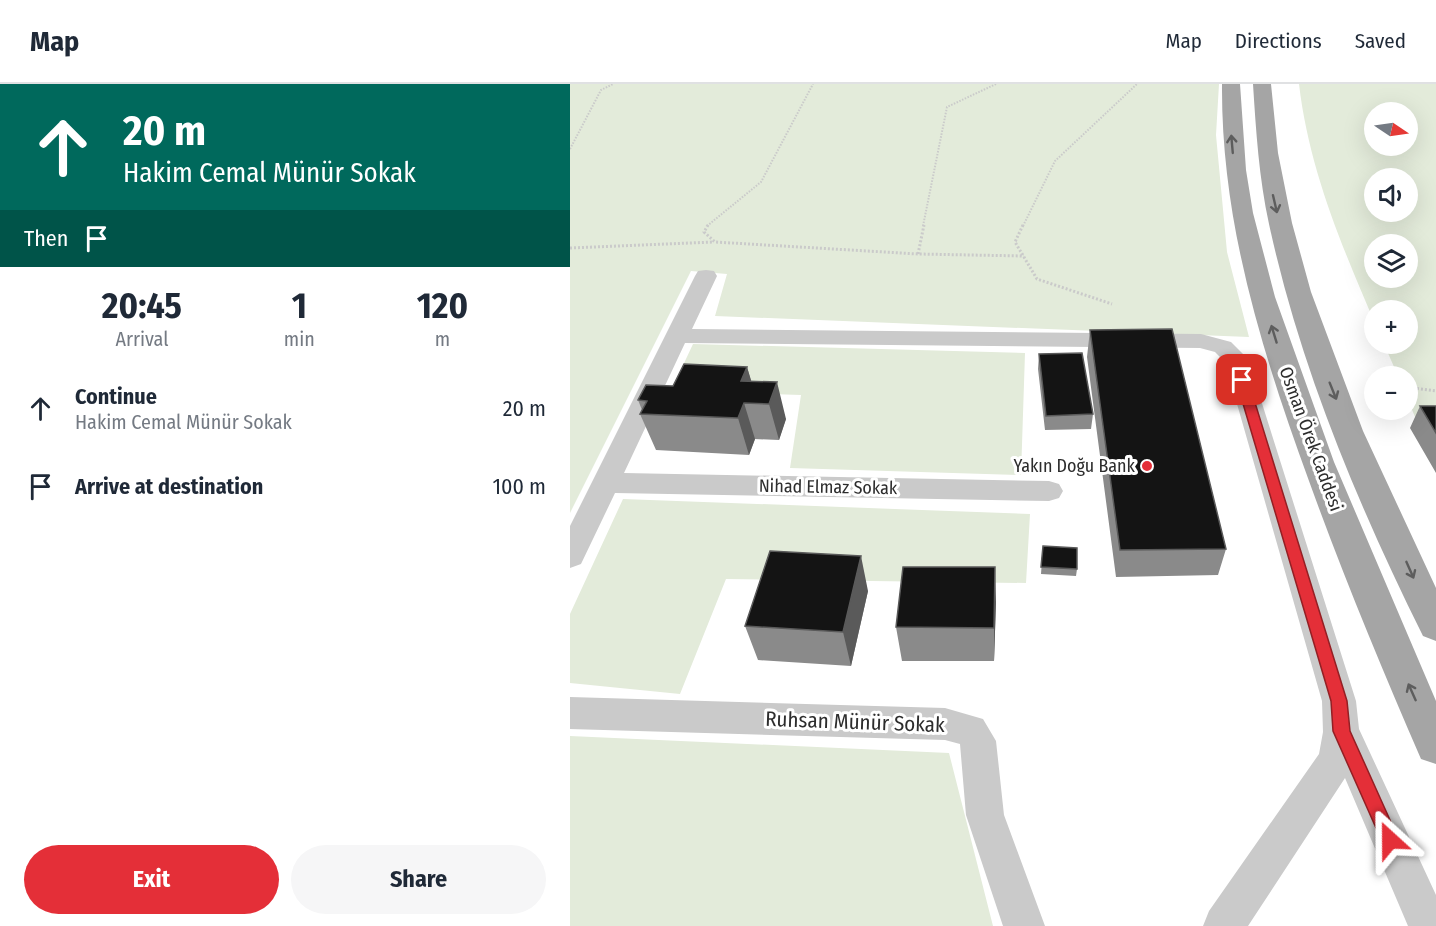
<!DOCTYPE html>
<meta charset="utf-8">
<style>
:root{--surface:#fff;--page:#f6f6f7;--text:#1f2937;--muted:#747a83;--line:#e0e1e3;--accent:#e42f38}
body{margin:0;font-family:"Fira Sans Condensed",sans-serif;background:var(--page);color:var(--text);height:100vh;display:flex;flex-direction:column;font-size:22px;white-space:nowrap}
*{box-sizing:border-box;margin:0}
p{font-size:20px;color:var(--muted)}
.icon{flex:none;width:33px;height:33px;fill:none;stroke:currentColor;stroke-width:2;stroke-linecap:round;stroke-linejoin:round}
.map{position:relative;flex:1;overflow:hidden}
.side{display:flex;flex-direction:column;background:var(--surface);width:570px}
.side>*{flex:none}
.guide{background:#00695c;color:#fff;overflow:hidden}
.needle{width:39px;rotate:103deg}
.tools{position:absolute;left:794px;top:18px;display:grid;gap:12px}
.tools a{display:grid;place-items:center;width:54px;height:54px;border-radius:50%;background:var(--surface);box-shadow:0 6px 24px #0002;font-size:30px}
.pin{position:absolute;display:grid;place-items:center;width:51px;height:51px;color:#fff;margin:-26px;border-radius:12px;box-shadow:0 3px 9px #0006}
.me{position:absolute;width:66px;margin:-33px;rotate:336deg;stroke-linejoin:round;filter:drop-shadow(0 0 4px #0008)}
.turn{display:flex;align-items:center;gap:21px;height:126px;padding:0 24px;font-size:27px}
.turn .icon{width:78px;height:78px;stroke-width:2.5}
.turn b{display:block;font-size:42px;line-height:51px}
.then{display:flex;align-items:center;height:57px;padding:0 24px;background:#0003;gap:12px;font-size:22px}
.eta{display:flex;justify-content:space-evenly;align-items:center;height:102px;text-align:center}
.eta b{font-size:36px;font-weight:700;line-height:42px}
.primary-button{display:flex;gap:12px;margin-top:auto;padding:12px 24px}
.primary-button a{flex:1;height:69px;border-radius:36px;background:var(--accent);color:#fff;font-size:24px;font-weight:700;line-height:69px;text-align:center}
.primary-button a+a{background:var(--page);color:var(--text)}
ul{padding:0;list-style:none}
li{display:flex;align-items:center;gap:18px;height:78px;padding:0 24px}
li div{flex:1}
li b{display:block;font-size:22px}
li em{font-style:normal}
header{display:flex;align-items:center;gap:36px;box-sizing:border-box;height:84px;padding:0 30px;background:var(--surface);border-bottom:2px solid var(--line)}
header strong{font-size:28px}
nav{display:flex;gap:33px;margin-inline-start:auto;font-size:21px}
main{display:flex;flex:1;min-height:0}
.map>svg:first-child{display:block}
.green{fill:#e3ebda;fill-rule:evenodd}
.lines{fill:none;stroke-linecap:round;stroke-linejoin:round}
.path-far1{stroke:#cacaca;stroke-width:2;stroke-dasharray:1.5 1.5;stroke-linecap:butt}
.path{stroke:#cacaca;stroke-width:3;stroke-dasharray:2 2;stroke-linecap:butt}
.street{fill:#cacaca;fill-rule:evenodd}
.primary{fill:#a5a5a5;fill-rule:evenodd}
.wall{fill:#8a8a8a}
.shaded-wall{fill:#5a5a5a}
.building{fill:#141414;stroke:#5a5a5a;stroke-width:1.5}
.oneway{stroke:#5d5d5d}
.route{fill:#e42f38;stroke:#941f24;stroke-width:1.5}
.poi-dot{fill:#e42f38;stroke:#fff;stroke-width:2}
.labels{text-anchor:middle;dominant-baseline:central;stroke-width:6;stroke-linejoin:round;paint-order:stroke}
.street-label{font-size:18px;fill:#2d2d2d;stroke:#fff}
.poi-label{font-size:18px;fill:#2d2d2d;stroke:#fff;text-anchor:end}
.near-street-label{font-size:21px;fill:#2d2d2d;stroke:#fff}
</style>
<header>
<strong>Map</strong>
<nav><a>Map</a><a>Directions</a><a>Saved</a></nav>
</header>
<main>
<section class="side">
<div class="guide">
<div class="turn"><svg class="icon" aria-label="ahead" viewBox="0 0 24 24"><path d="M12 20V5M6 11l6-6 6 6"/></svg><div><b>20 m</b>Hakim Cemal Münür Sokak</div></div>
<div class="then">Then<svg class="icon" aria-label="arrive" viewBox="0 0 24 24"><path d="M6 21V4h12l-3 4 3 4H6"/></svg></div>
</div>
<div class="eta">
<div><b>20:45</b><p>Arrival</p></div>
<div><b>1</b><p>min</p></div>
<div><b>120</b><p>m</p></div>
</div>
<ul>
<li><svg class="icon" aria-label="ahead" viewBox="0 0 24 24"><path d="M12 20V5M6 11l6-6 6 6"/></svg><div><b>Continue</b><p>Hakim Cemal Münür Sokak</p></div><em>20 m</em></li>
<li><svg class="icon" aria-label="arrive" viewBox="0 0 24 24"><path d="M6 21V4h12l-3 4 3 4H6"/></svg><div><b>Arrive at destination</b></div><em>100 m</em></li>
</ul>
<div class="primary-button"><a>Exit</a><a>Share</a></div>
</section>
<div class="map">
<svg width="866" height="842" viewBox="0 0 866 842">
<rect width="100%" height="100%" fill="#fff"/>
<path class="green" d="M0,0H649L646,51L657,168L679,253L145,232L157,190L121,187L0,429Z
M729,0H866V382L837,314V292H828L814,260H837V226H804V237C771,160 739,85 729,0ZM804,28H837V62H804ZM804,94H837V128H804ZM804,160H837V194H804Z
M123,260L455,269L451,391L220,384L231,311L101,307Z
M53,415L460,430L456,499L156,495L110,610L0,599V530Z
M0,652L379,669L423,842H0Z"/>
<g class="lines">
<path class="path-far1" d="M0,65L31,6L43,0
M137,142L191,98L243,0
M353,142L377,23L426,0
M453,142L485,77L567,0"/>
<path class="path" d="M138,141L134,148L145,158L348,170L454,172
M453,141L445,158L467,195L542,220
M0,164L144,158
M348,170L354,141
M843,304L866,307"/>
<path class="street" d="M136,186L144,187L147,192L122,245L631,250L661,258L678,275L786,617L789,645L866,811V842H838L775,694L678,842H633L639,827L749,670L753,648L752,617L655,278L645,268L630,264L115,259L54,389L479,397L489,400L493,407L489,414L479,417L45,409L11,480L0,484V442L125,192L128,187Z
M0,613L375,624L413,635L426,657L434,731L475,842H433L396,731L390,660L375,656L0,645Z"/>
<path class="primary" d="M652,0H670L676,86L683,129L705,213L764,378L866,617V680L851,675C811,583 773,491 739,397C692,268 651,138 652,0Z
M683,0H701L708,69L722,139L741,208L793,347L866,504V557L853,552C788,421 730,283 699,140C689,94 686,47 683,0Z"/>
</g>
<path class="wall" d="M520,246L656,465L648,491L546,493L517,273Z
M469,270L523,330L521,345L475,346L468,285Z
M177,283L181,297L216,335L209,356L185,355L179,371L86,366L70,330L72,326L68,316Z
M850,322H866V389L840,344Z
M473,462L507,485L506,492L471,490Z
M298,507L281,582L188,576L175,542Z
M426,518L424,577H332L326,543Z"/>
<path class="shaded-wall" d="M177,283L188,319L171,297Z
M207,298L216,335L209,356L199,320Z
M174,319L185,355L179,371L168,334Z
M291,472L298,507L281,582L273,548Z
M425,483L426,518L424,577V544Z"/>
<path class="building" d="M602,245L656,465L550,466L520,246Z
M512,269L523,330L476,332L469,270Z
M114,280L177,283L171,297L207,298L199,320L174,319L168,334L70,330L77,317L68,316L76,301L103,302Z
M850,322H866V349Z
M473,462L507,464V485L471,483Z
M200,467L291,472L273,548L175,542Z
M333,483H425L424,544L326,543Z"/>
<defs><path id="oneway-shaft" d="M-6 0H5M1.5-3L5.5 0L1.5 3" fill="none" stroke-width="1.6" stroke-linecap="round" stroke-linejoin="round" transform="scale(1.5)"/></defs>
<g class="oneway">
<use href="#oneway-shaft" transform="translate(662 60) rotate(-95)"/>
<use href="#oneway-shaft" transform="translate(705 120) rotate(77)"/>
<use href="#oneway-shaft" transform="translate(704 250) rotate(-107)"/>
<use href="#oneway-shaft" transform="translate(763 307) rotate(68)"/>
<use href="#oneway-shaft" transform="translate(840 486) rotate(66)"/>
<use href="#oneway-shaft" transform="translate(842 608) rotate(-114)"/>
</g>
<path class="route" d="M672,292L678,296L777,617L780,647L829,756L827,762L820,765L814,762L763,647L761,617L666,296Z"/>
<circle class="poi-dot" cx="577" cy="382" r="6"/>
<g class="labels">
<g class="street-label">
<text transform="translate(741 355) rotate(70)">Osman Örek Caddesi</text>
<text transform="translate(258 403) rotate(1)">Nihad Elmaz Sokak</text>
</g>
<g class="poi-label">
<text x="565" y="382">Yakın Doğu Bank</text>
</g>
<g class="near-street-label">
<text transform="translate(285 638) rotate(2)">Ruhsan Münür Sokak</text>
</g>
</g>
</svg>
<div class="tools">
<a><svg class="needle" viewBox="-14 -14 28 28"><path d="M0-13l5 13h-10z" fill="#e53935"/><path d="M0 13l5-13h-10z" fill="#747a83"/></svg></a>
<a><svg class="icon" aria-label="sound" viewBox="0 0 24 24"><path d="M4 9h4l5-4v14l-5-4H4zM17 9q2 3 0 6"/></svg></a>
<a><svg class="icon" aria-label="layers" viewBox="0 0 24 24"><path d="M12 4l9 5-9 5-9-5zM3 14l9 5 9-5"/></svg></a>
<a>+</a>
<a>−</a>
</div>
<div class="pin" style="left:672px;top:296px;background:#d93025"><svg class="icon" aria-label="arrive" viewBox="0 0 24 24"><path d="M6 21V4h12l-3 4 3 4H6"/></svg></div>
<svg class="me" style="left:820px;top:756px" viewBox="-20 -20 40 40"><path d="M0-17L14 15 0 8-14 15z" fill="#e42f38" stroke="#fff" stroke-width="4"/></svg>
</div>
</main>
